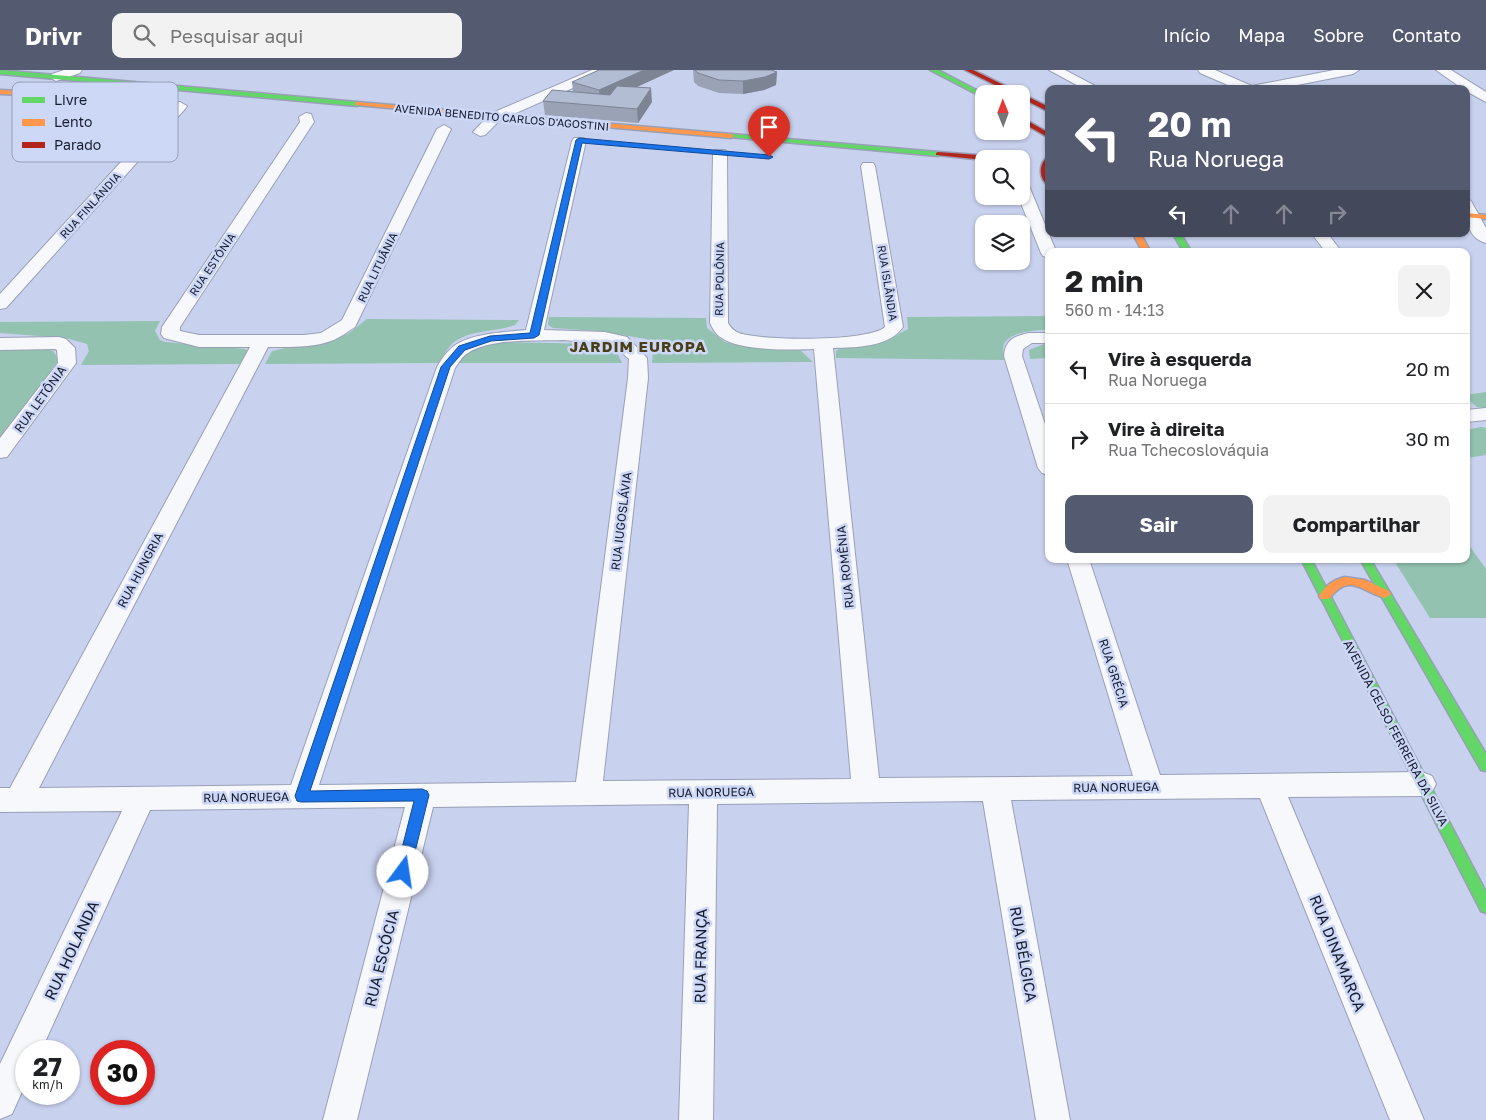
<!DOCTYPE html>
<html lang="pt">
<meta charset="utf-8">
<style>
:root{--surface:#fff;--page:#f2f2f2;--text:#202124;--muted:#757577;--line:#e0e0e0;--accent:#545b71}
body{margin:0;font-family:"Golos Text",sans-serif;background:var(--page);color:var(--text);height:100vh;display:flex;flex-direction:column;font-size:19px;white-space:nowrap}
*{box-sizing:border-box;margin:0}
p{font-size:16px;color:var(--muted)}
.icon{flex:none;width:28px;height:28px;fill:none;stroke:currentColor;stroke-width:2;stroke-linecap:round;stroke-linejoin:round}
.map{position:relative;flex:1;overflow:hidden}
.details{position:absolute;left:1045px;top:178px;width:425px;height:315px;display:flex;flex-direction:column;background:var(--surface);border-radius:10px;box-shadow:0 1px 4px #0004}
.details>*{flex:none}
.hud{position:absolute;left:1045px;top:15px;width:425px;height:152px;border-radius:10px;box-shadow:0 1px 4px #0004;background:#545b71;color:#fff;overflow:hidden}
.needle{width:32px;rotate:359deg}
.controls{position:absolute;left:975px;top:15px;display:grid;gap:10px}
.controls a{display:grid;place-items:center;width:55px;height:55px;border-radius:10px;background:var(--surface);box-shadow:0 1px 4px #0004;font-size:25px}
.speed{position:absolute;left:15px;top:970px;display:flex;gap:10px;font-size:25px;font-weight:700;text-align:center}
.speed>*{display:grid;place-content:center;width:65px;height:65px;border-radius:50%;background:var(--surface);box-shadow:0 1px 4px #0004;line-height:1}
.speed small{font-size:12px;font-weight:400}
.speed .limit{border:8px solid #d22;background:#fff;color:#111}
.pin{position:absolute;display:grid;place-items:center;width:42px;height:42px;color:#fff;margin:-51px -21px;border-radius:50% 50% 50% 0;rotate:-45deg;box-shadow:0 0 5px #0007}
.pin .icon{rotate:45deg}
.me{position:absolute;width:55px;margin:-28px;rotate:14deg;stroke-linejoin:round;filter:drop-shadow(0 0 4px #0008)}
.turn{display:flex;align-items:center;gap:18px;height:105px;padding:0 20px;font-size:22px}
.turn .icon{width:65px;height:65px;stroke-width:2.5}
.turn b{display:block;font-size:35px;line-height:42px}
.lanes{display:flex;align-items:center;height:48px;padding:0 20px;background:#0003;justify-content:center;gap:25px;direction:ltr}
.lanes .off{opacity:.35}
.round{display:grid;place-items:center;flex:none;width:52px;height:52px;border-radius:10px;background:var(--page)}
.summary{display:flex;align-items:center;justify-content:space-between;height:85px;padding:0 20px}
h1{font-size:30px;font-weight:700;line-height:38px}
.action{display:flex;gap:10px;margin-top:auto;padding:10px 20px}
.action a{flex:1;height:58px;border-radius:10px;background:var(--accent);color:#fff;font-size:20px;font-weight:700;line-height:58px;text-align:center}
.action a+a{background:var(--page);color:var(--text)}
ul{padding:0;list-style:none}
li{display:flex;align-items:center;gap:15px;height:70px;padding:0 20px;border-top:1px solid var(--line)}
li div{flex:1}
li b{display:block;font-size:19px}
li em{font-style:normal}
header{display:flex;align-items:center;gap:30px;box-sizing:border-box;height:70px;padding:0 25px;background:var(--accent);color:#fff}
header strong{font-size:24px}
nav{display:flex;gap:28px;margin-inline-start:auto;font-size:18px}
.search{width:350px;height:45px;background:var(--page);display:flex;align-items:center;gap:12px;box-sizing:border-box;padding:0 18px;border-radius:10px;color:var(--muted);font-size:19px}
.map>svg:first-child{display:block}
.green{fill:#93c2b0}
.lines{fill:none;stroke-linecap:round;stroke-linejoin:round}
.street-casing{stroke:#99a0b6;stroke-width:2}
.fast-casing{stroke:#99a0b6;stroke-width:3}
.slow-casing{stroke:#99a0b6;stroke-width:3}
.jam-casing{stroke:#99a0b6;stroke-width:3}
.street{fill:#f7f8fc;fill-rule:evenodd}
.fast{fill:#63d668;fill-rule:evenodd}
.slow{fill:#ff974d;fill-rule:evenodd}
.jam{fill:#b3261e;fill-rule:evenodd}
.wall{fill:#99a3b5}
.shaded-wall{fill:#7d8494}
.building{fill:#b2bdd3;stroke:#7d8494}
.route{fill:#1a73e8;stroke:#114b97}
.labels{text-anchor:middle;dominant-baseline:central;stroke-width:5;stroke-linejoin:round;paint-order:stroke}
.far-street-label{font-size:11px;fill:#161b2e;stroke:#cdd7f6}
.street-label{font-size:12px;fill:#161b2e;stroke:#cdd7f6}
.far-district-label{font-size:15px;font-weight:bold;letter-spacing:1px;fill:#4a3e15;stroke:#cdd7f6}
.near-street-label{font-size:15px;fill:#161b2e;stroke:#cdd7f6}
.key{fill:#cdd7f6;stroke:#969fba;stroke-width:1}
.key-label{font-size:14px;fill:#161b2e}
</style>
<header>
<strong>Drivr</strong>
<div class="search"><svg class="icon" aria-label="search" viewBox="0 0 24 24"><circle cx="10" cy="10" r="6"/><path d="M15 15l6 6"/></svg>Pesquisar aqui</div>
<nav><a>Início</a><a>Mapa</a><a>Sobre</a><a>Contato</a></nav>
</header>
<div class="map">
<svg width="1486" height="1050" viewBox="0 0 1486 1050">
<rect width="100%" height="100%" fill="#c8d1ee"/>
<path class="green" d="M1049,246V259C1036,261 1010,261 1004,274C1002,278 1004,285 1004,290L836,288V281L843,277L897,265L908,259L907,247Z
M549,247L706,248L707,258L725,272L741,276L800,280L813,292L652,293C653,283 654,276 646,269L598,261L553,258L548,255Z
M367,249L519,250L515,255C496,262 469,260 453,273C447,278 443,287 439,293L265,294L272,281L348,264Z
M160,251L155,261L160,270L165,272L245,279L249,282L241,294L81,295L89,281L87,274L66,268L0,263V252Z
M501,272L606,274L616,280L622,293H457L471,281Z
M1049,272V288L1030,289L1029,280Z
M36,277L53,281L59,290L0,367V278Z
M1486,322V338L1477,337L1466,328V325Z
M1481,357L1486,358V385L1466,388V360Z
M1466,471L1486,499V548H1430L1393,489H1466Z"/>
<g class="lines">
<g class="street-casing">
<path id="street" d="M64,0H82L80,3L56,11L50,7L52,4Z
M592,0H609L607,3L500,50L485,65L480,66L473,62L490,44Z
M1049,0H1065L1101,19H1084Z
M1198,0H1215L1252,16L1334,0H1359L1353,4L1277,19H1237L1200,3Z
M1436,0H1451L1486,22V32L1466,21V19H1463Z
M180,32L187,36L185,39L6,238L0,239V224L175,33Z
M306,43L311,44L314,52L180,257V261L199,265H304L321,263L342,250L437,59L444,55L451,59L355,257C348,261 340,268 331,271C312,278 289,277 268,277L39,718L291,715L437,297C441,290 447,281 454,276C471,263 506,262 526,260L572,71L574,68H584L586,71L544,260L605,262L627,267L647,288L648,308L603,711L851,709L814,279C793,280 739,281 722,268C716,265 713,259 710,253L713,83L715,80H725L727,83L728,253C731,258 734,261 739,263C761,271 869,272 885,257L861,96L863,93H873L875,96L903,257C888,278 856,277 833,278L879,708L1133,706L1067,489H1089L1160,705L1422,702L1432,706L1436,714L1432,722L1422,726L1288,727L1424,1050H1390L1260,728L1011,730L1070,1050H1036L983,731L717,734L713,1050H679L689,734L433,737L357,1050H323L405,737L150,740L41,981H26V1013L12,1044L0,1049V994L122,741L0,742V718H10L250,277H199L164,268L161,264L162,257L300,52L299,47ZM563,270L612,274L629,289L628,308L576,712L319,715L455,298C459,293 462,286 468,283C489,268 537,271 563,270Z
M1021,112L1026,113L1029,116L1056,181H1049V188L1043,186L1041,183L1018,126H1021Z
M1466,129L1471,131L1486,158V173C1466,168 1466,146 1466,129Z
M1312,164H1328L1341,181H1325Z
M1029,263H1049V273H1032L1023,279L1022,286L1049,366V405L1042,403L1038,398L1004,286C1005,270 1014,266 1029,263Z
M59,267L66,269L75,278L76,293L7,387L0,388V368L58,293L57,280L55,279L0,280V268Z
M1486,338V350L1466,352V340Z"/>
</g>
<g class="fast-casing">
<path id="fast" d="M0,0L357,32L360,34L357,36L0,4Z
M930,0H938L984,24V28Z
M731,64L938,82L941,84L938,86L729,67V65Z
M1173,164H1181L1191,181H1183Z
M1301,489H1311L1486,822V843L1481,841Z
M1360,489H1370L1486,684V701L1481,700Z"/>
</g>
<g class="slow-casing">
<path id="slow" d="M0,20L43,22L46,24L43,26L0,24Z
M357,32L731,64L734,66L731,68L355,35V33Z
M1466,143L1486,145V149L1466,147Z
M1133,164H1141L1150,181H1142Z
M1345,507L1365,510L1389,521L1391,524L1385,528C1361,521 1349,502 1329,529H1321L1319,526C1326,515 1333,510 1345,507Z"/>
</g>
<g class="jam-casing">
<path id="jam" d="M965,0H973L1049,37V42L1021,28V24H1013Z
M1021,47L1049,63V68L1021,52Z
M938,82L1004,87L1007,89L984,90L936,85V83Z
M1049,86L1047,98L1049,116C1038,109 1038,93 1049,86Z"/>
</g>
<use href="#street" class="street"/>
<use href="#fast" class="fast"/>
<use href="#slow" class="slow"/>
<use href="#jam" class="jam"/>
</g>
<path class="wall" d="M693,0H771L777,2L776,15L764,20L743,24L719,23L698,16L694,12Z
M572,12L636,17L652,32L638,53L545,45L543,31L573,22Z"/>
<path class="shaded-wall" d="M644,0H674L600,34L599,20Z
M777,2L776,15L764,20L743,24V11Z
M651,18L652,32L638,53L637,39Z"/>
<path class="building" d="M599,0H644L599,20L572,12Z
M695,0H771L777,2L765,7L743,11L719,10L698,3Z
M617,16L651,18L637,39L543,31L552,20L610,25Z"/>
<path class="route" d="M579,68L769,85L773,87L769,89L582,73L539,265L534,268L491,271L465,280L450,297L310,721L422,719L427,721L429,725L410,802L408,806L403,808L398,806L396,802L414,731L301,732L297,731L295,726L441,297L459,276L490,266L530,263L576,70Z"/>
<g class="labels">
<g class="far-street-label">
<text transform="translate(502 47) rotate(5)">AVENIDA BENEDITO CARLOS D'AGOSTINI</text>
<text transform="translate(90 135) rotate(-48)">RUA FINLÂNDIA</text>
<text transform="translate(212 194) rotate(-56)">RUA ESTÔNIA</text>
<text transform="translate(377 197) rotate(-64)">RUA LITUÂNIA</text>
<text transform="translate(719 209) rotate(-89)">RUA POLÔNIA</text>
<text transform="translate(888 213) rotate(81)">RUA ISLÂNDIA</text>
</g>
<g class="street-label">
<text transform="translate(40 329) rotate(-54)">RUA LETÔNIA</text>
<text transform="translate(621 451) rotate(-83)">RUA IUGOSLÁVIA</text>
<text transform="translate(845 497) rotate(-96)">RUA ROMÊNIA</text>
<text transform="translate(140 500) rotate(-62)">RUA HUNGRIA</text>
<text transform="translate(1114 603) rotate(72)">RUA GRÉCIA</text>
<text transform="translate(1396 663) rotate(62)">AVENIDA CELSO FERREIRA DA SILVA</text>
<text transform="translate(1116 717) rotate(-1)">RUA NORUEGA</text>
<text transform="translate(711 722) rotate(-1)">RUA NORUEGA</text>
<text transform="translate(246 727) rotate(-1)">RUA NORUEGA</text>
</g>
<g class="far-district-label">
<text x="638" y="276">JARDIM EUROPA</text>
</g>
<g class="near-street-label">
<text transform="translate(71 880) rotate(-65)">RUA HOLANDA</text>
<text transform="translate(1338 883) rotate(68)">RUA DINAMARCA</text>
<text transform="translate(1024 884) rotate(80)">RUA BÉLGICA</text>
<text transform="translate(700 886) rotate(-89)">RUA FRANÇA</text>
<text transform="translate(381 888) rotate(-76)">RUA ESCÓCIA</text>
</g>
</g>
<rect x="12" y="12" width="166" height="80" rx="8" class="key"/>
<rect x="22" y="27" width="23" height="6" fill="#63d668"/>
<rect x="22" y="49" width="23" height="7" fill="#ff974d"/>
<rect x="22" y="72" width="23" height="6" fill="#b3261e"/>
<g class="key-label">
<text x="54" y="35">Livre</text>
<text x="54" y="57">Lento</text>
<text x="54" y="80">Parado</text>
</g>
</svg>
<div class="controls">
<a><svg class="needle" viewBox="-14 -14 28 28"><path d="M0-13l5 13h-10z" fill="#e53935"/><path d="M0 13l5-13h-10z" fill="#757577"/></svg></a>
<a><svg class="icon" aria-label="search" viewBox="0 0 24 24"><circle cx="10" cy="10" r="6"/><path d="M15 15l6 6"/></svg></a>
<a><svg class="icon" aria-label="layers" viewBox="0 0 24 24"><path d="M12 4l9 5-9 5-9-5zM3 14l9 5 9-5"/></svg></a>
</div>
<div class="speed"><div>27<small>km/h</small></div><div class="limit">30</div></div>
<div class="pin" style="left:769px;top:87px;background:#d93025"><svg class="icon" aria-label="arrive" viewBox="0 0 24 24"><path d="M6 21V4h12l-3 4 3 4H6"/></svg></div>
<svg class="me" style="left:403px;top:802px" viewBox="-20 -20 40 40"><circle r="19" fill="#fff"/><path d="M0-13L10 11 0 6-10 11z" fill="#1a73e8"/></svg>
<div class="hud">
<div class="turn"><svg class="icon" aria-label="left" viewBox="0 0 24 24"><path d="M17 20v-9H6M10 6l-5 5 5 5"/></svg><div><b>20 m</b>Rua Noruega</div></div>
<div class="lanes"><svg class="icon" aria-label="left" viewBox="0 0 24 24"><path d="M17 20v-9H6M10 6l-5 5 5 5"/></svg><svg class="icon off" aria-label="ahead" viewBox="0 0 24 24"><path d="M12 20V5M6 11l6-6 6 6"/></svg><svg class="icon off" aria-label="ahead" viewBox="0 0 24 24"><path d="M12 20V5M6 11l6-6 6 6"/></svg><svg class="icon off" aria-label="right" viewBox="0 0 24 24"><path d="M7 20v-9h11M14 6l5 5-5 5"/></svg></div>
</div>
<section class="details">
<div class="summary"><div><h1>2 min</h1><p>560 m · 14:13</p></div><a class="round"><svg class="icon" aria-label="close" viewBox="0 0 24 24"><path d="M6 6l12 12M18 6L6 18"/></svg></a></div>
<ul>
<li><svg class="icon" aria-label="left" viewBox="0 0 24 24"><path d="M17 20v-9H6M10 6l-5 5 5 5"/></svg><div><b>Vire à esquerda</b><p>Rua Noruega</p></div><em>20 m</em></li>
<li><svg class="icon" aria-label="right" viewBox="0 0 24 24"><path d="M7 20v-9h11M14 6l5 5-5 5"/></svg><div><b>Vire à direita</b><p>Rua Tchecoslováquia</p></div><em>30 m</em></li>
</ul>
<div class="action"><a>Sair</a><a>Compartilhar</a></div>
</section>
</div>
